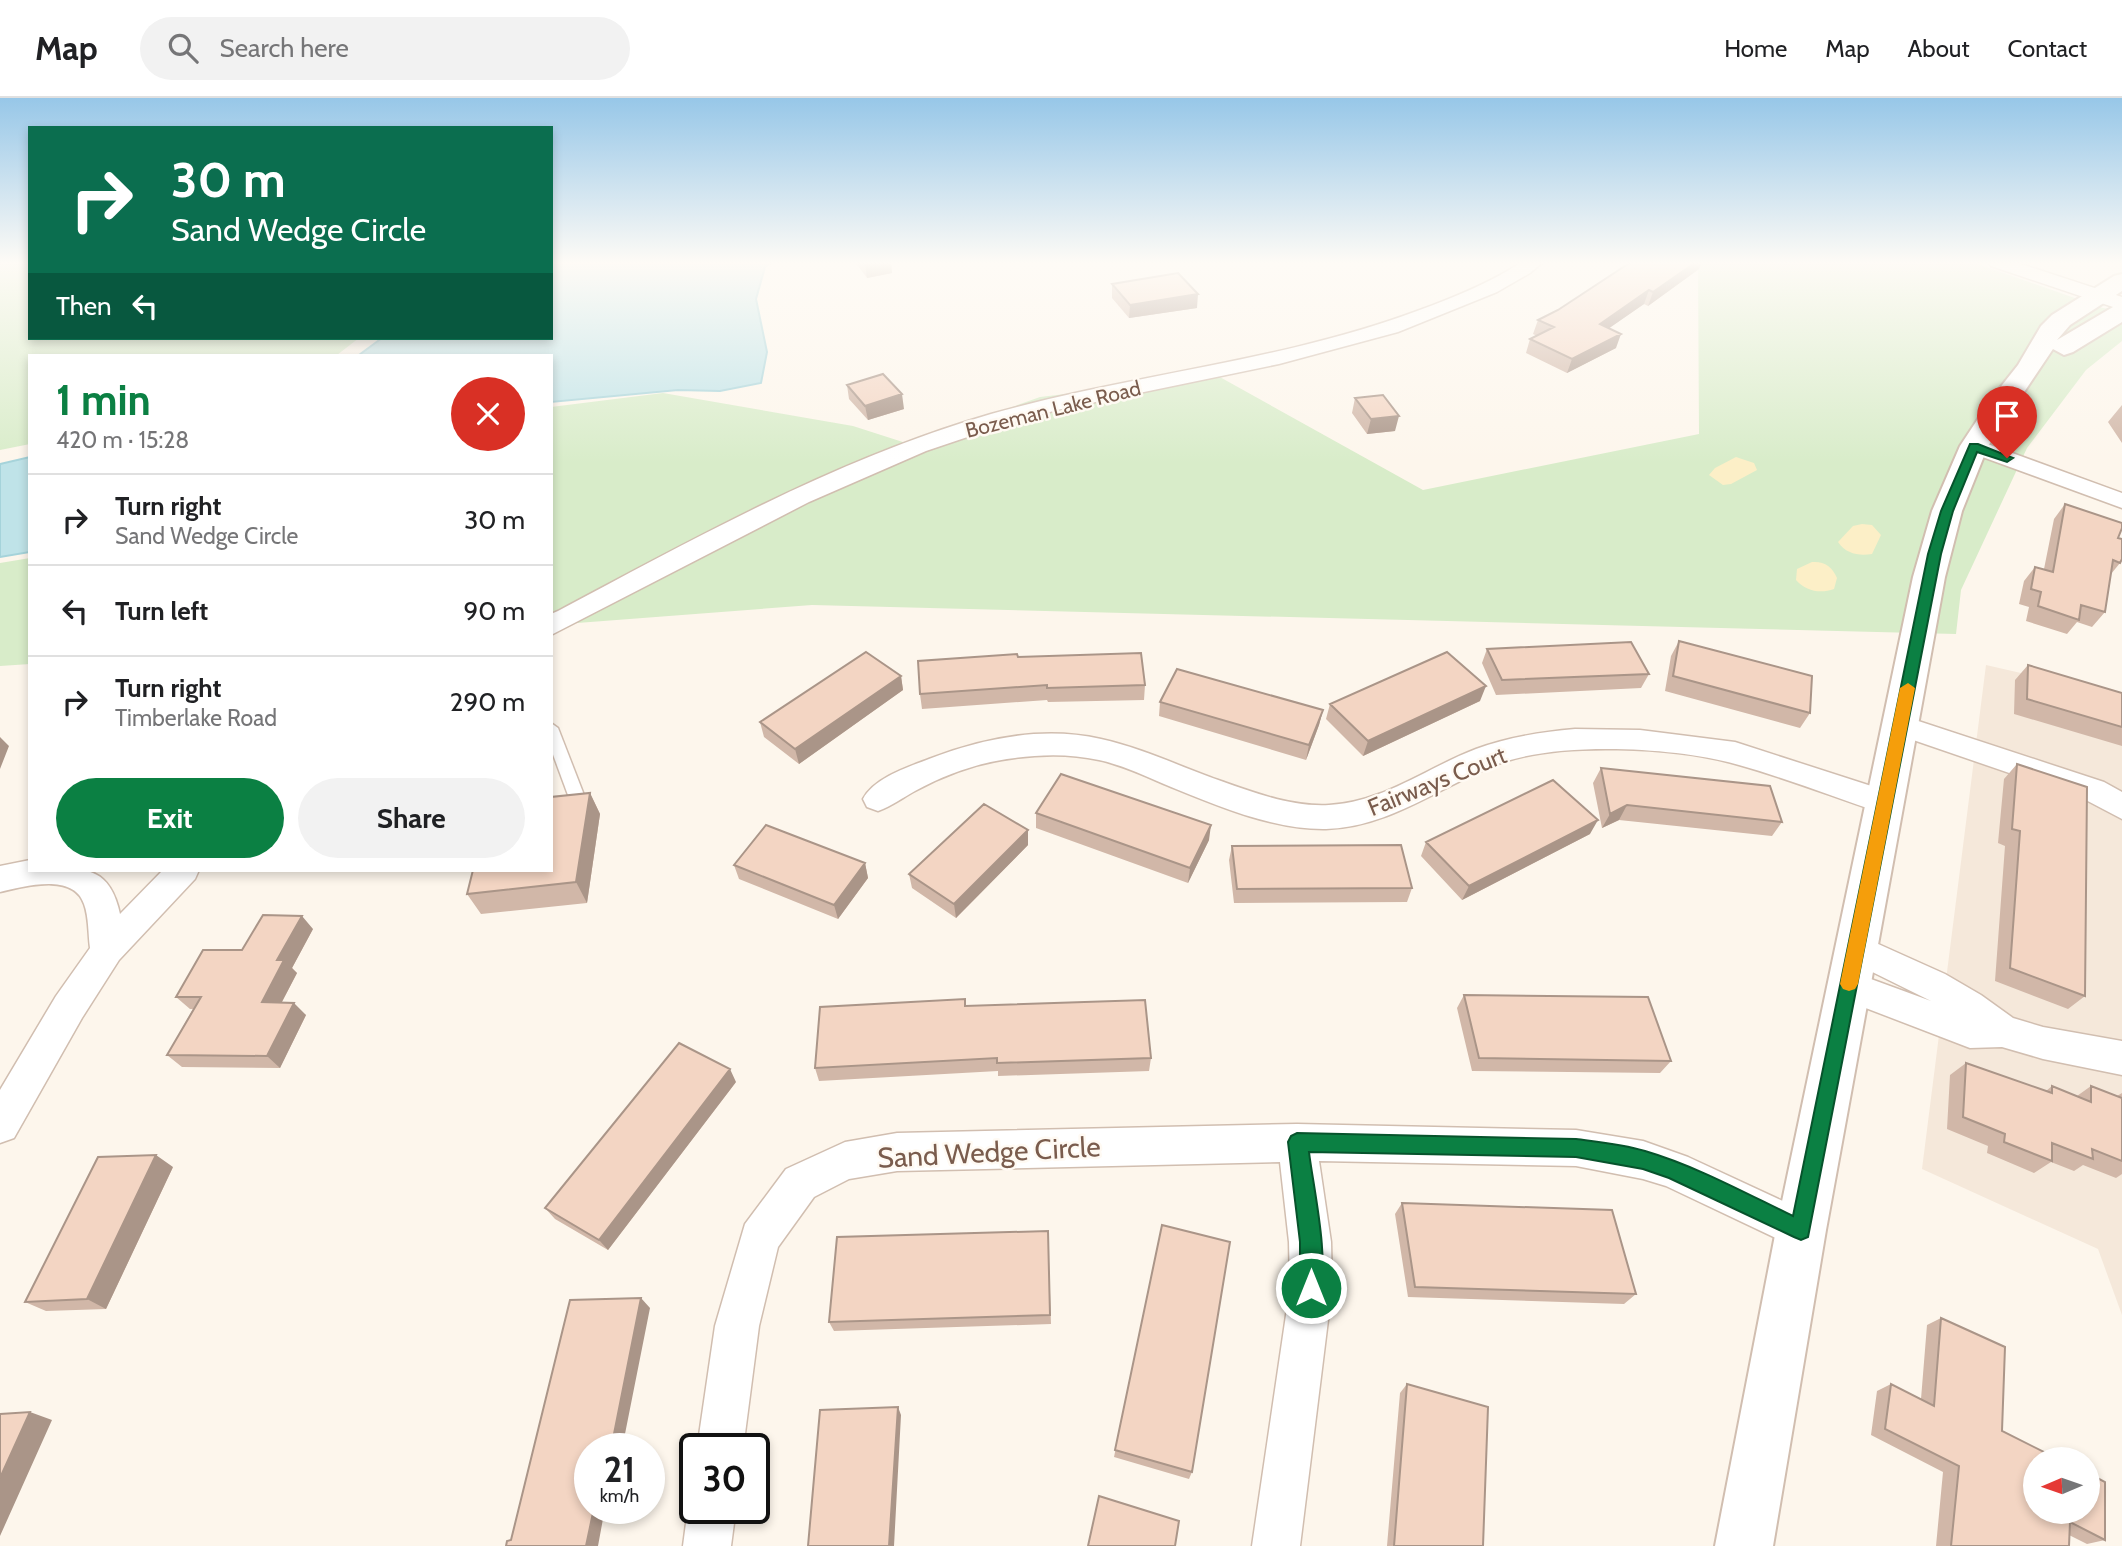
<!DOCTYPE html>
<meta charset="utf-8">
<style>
:root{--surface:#fff;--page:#f2f2f2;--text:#202124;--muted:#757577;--line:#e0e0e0;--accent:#0b8043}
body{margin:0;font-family:Cabin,sans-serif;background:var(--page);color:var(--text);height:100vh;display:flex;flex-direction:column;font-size:26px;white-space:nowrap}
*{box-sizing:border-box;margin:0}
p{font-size:23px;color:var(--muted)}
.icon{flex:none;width:38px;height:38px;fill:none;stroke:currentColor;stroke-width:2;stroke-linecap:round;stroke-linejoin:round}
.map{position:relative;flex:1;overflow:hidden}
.details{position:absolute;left:28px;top:256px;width:525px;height:518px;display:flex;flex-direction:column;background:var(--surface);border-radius:0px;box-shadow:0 4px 10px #0003}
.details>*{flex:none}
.banner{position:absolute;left:28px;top:28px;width:525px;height:214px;border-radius:0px;box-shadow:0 4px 10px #0003;background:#0b6e4f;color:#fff;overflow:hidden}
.needle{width:46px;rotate:268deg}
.fabs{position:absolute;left:2023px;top:1349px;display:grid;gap:14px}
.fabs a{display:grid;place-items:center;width:77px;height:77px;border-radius:50%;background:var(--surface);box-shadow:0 4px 10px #0003;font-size:35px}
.speed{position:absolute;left:574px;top:1335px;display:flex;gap:14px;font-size:35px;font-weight:700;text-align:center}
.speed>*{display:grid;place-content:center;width:91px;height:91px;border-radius:50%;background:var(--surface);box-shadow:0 4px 10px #0003;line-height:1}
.speed small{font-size:18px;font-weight:400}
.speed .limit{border:4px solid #111;border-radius:10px;background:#fff;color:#111}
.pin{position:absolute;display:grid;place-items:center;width:60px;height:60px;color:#fff;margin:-72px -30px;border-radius:50% 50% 50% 0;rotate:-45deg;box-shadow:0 0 7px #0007}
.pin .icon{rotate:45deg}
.me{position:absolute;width:77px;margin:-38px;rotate:0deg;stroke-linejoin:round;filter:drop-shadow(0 0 5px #0008)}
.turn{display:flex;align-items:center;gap:24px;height:147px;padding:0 28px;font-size:32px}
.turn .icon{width:91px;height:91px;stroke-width:2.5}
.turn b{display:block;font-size:49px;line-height:60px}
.then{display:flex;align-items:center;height:66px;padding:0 28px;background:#0003;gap:14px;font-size:26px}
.round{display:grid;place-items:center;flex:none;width:74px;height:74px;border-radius:37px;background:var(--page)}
.head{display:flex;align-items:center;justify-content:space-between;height:119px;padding:0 28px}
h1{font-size:42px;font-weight:700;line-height:52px;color:var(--accent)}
.button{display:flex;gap:14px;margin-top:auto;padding:14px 28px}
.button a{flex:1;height:80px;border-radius:42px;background:var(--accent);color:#fff;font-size:28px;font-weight:700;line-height:80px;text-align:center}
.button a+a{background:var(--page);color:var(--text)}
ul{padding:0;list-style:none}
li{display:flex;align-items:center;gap:21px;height:91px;padding:0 28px;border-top:2px solid var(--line)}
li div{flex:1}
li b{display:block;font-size:26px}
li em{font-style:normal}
header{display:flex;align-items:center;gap:42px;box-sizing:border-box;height:98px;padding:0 35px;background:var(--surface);border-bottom:2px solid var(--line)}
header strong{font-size:33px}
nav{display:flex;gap:38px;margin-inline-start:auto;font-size:24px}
.search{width:490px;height:63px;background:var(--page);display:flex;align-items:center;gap:18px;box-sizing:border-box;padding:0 24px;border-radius:38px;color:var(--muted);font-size:26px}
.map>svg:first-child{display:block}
.residential{fill:#f5e8da}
.green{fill:#d8ecc9}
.sand{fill:#fcefc7}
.water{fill:#bfe3e8;stroke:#a5d3da;stroke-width:2}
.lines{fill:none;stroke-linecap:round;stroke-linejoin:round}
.service-casing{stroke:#d1beb0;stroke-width:3}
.minor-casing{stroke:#d1beb0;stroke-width:3}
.tertiary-casing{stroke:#d1beb0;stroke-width:4}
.service{fill:#fff;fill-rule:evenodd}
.minor{fill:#fff;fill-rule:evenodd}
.tertiary{fill:#fff;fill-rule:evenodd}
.wall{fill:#d1b7a8}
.shaded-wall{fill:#aa9588}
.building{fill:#f3d5c3;stroke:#aa9588;stroke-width:2}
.route{fill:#0b8043;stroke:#07532c;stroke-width:2}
.slow{fill:#f59e0b}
.labels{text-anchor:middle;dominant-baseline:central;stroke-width:5;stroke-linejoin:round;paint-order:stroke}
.far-street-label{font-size:21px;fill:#7a5c4d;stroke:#fffaf3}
.street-label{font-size:24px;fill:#7a5c4d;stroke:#fffaf3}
.near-street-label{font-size:28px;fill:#7a5c4d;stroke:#fffaf3}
</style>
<header>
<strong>Map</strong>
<div class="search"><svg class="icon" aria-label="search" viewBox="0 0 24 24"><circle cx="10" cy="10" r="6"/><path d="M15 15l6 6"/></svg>Search here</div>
<nav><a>Home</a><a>Map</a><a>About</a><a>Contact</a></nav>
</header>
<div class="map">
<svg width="2122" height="1448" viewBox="0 0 2122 1448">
<rect width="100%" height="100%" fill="#fdf6ec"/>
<path class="residential" d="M1986,567L2122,598V1217L2098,1151L1922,1071Z"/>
<path class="green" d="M0,164H30V240H359L337,257H30V346L0,352Z
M1698,164H1972L2103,210L2122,212V243L2086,272L2027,350L1961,492L1956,536L812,507L551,527V309L663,295L853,328L909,346L1040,299L1218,278L1423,392L1699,336Z
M30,460V566L0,568V465Z"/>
<path class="sand" d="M1736,359L1754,365L1757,372L1731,386L1723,387L1709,377L1715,370Z
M1862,426L1872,427L1881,437L1872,456C1859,458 1846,456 1838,444L1853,428Z
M1812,464C1824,463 1832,468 1837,480L1834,491C1820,496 1806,493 1796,482L1797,471Z"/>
<path class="water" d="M551,164H773L765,169L756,201L767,254L761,285L720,293L678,292L551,304V257H359L382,240H551Z
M30,359V454L0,459V366Z"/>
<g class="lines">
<g class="service-casing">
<path id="service" d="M551,625L558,630L584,697L581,701L576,703L568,697L551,651Z"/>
</g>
<g class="minor-casing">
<path id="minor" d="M1522,164H1543L1530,175L1497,194L1398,234L1279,266L1057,312L1006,326L926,353L809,404L551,537V516L558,513C697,439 839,360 991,316C1132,276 1280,264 1417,213C1453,200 1490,185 1522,164Z
M1989,164H2015L2122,199V212L1991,168Z
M1974,341L2122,395V410L1966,353L1963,348L1966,343Z
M1900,617L2104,684L2122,694V721L2082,700L1890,634L1885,627L1890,620Z
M1575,631L1640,632L1735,644L1896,696L1901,704L1896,712L1885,716C1836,700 1789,681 1739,667C1677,649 1559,643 1498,666C1440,688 1391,729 1326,731C1272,732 1213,706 1164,686C1143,677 1122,667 1099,662C1072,656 1043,656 1015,660C980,664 946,676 915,693C902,700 892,708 878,713L867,709L863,701C874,680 908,669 929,661C983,640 1044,628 1101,641C1142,650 1181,669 1221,683C1255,695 1292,709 1329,707C1384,704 1426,670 1476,651C1508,639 1541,634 1575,631Z
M30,762V772C75,772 108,760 120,816L163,772H199L195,781L119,862L82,920L14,1040L0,1045V992L56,898L90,850C88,836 89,819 84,806C73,774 23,789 0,794V768Z
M1856,836L1945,876L1981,897L2013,920L2043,929L2122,943V977L2043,961L2002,949L1970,950L1837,899L1831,888L1837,877L1849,873L1931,903L1844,860L1839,850L1844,840Z
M1297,1026L1576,1032L1643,1043L1688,1059L1815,1118L1821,1132L1815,1146L1801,1152L1666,1088L1643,1081L1576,1068L1319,1063L1331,1144L1332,1190L1300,1448H1252L1290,1190L1289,1144L1280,1064L897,1073L849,1081L814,1099L778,1149L759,1228L743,1351H697L715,1228L745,1126L786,1071L845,1044L897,1035Z
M695,1395V1410H736L731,1448H683L688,1410Z"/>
</g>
<g class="tertiary-casing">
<path id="tertiary" d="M2122,176V193L2070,227L2057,242L2113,209L2122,207V224L2073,254L2064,257L2053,251L1988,348L1962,413L1945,479L1826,1132L1773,1448H1715L1776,1132L1913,479L1932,413L1960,348L1991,301L2018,267L2041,228L2052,217L2114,178Z"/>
</g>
<use href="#service" class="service"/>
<use href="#minor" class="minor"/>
<use href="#tertiary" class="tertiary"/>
</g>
<path class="wall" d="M855,164H891L892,175L867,180Z
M1395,164H1421V165H1395Z
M1699,171L1648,208L1644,206L1609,230L1616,250L1567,275L1526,255L1530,241L1537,238L1533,236L1538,222Z
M1112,186L1197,210L1129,220L1112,200Z
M847,287L904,311L868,322L849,301Z
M1355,300L1395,333L1367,336L1352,315Z
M2122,307V345L2108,324Z
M2065,406L2118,440L2120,465L2111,476L2105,514L2092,529L2077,524L2067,536L2026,523L2029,509L2019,506L2024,483L2035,469L2044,471L2054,421Z
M1679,543L1810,615L1800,630L1665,593L1671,558Z
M1487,551L1649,576L1641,590L1496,597L1482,565Z
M1018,559L1145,587L1144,602L1048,604L1047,602L922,611L920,596Z
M2028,567L2122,595V648L2014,616L2015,582Z
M901,578L903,592L799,666L764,639L760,624Z
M1480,603L1363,658L1326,621L1330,606Z
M1160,604L1323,612L1319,627L1306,662L1159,618Z
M2017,666L2085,898L2068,911L1995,883L2005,748L1998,745L2004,681Z
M1601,670L1782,724L1772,738L1619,722L1602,730L1593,685Z
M590,695L600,716L587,805L481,816L467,796Z
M1036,715L1209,742L1188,785L1036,730Z
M1028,732V747L956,820L912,790L909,776Z
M1590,736L1462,802L1421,758L1426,744Z
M1232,748L1412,790L1407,804L1234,805L1229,762Z
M865,765L868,780L838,821L739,781L734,767Z
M313,831L292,870L297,875L282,904L306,917L280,970L182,969L167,957L193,911H190L176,899L242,852Z
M1464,897L1671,963L1660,975L1472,973L1457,910Z
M965,901V908L1151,960L1149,973L998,978V973L819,983L815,970Z
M1966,965L2046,993L2052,988L2077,998L2091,988L2117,998L2122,995V1076L2116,1080L2083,1067L2074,1073L2051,1064L2034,1075L1987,1055L1988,1048L1947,1031L1950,977Z
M736,984L608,1152L555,1121L545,1110Z
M173,1069L106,1211L46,1213L25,1204Z
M1402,1105L1636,1196L1624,1206L1408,1199L1395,1116Z
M1162,1127L1192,1374L1189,1381L1114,1359Z
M1048,1133L1051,1226L834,1233L829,1224Z
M1941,1220L2002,1333L2088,1414L2105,1442L2087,1446L2069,1437V1448H1936L1943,1374L1871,1337L1877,1293L1891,1286L1921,1301L1927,1227Z
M1407,1286L1483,1448H1387L1400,1295Z"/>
<path class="shaded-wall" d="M882,164H891L892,175L867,180L865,167Z
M1696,164H1702L1699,171L1648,208L1653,194Z
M1649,192L1644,206L1595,240L1600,226Z
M1198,196L1197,210L1129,220L1130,207Z
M1621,236L1616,250L1567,275L1572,261Z
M902,296L904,311L868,322L865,308Z
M1399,318L1395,333L1367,336L1371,321Z
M901,578L903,592L799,666L795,651Z
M1486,588L1480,603L1363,658L1368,643Z
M1323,612L1319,627L1306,662L1309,647Z
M0,639L9,648L0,671Z
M590,695L600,716L587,805L576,784Z
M1627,707L1619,722L1602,730L1610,716Z
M1598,722L1590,736L1462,802L1469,788Z
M1211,727L1209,742L1188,785L1190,770Z
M1028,732V747L956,820L954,806Z
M865,765L868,780L838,821L834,807Z
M302,818L313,831L292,870L297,875L275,917L262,904L277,862Z
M294,905L306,917L280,970L267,958Z
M730,971L736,984L608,1152L599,1142Z
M156,1057L173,1069L106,1211L87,1201Z
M641,1200L650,1210L622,1351H611Z
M898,1309L901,1317L894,1448H889Z
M30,1314L52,1322L0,1438V1380Z
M594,1410H605L598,1448H586Z"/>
<path class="building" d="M863,164H882L865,167Z
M1631,164H1696L1653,194L1649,192L1600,226L1621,236L1572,261L1530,241L1554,229L1538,222L1558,212Z
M1178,175L1198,196L1130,207L1112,186Z
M883,276L902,296L865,308L847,287Z
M1383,297L1399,318L1371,321L1355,300Z
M2065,406L2122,425V430L2118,440L2122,441V461L2120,465L2113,462L2105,514L2081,507L2079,522L2038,508L2041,494L2031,491L2035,469L2053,474Z
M1679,543L1812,578L1810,615L1673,578Z
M1631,544L1649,576L1502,582L1487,551Z
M866,554L901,578L795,651L760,624Z
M1447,554L1486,588L1368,643L1330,606Z
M1141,555L1145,587L1047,590V587L920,596L918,563L1017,556L1018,559Z
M2028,567L2122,595V629L2027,601Z
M1177,571L1323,612L1309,647L1160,604Z
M2017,666L2087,689L2085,898L2010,870L2020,733L2012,731Z
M1601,670L1770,688L1782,724L1627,707L1610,716Z
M1061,676L1211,727L1190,770L1036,715Z
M1553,682L1598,722L1469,788L1426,744Z
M590,695L576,784L467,796L473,772H551V699Z
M984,706L1028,732L954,806L909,776Z
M766,727L865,765L834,807L734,767Z
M1401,747L1412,790L1237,791L1232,748Z
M263,817L302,818L277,862H284L262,904L294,905L267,958L167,957L201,899H176L203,852H242Z
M1464,897L1648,899L1671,963L1479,960Z
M965,901V908L1145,902L1151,960L997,965V960L815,970L820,909Z
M679,945L730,971L599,1142L545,1110Z
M1966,965L2052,995V988L2091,1004V988L2122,1000V1063L2092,1051L2093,1061L2052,1045V1063L2004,1044L2005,1036L1963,1019Z
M156,1057L87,1201L25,1204L98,1059Z
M1402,1105L1612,1112L1636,1196L1415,1189Z
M1162,1127L1230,1144L1192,1374L1115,1352Z
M1048,1133L1050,1217L829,1224L837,1139Z
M641,1200L611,1351H590V1410H594L586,1448H506L507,1443L511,1442L570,1202Z
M1941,1220L2005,1249L2002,1333L2060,1362H2035V1414H2088V1375L2105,1384V1442L2070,1424L2069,1448H1951L1959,1368L1885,1331L1891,1286L1934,1308Z
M1407,1286L1488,1309L1483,1448H1394Z
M898,1309L889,1448H808L820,1312Z
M30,1314L0,1380V1316Z
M1099,1398L1179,1423L1175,1448H1088Z"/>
<linearGradient id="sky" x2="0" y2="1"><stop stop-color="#97c7e8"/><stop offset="0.45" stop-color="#fefbf6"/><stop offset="1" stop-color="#fefbf6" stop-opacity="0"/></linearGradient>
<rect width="2122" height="366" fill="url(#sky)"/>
<path class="route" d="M1970,346H1978L2013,360L2007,364L1977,354L1953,413L1941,456L1808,1139L1801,1142L1794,1139L1669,1080L1643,1071L1576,1059L1309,1054C1313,1088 1331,1167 1318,1197L1311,1200L1303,1197L1300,1190V1144L1288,1044L1291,1038L1297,1035L1576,1041C1599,1044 1622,1046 1645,1053C1696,1068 1745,1095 1793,1118L1928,456L1941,413Z"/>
<path class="slow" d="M1908,585L1915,590L1858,886L1855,891L1849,893L1843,891L1840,886L1900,590Z"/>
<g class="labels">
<g class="far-street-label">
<text transform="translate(1053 311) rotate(-14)">Bozeman Lake Road</text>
</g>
<g class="street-label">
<text transform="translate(1437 683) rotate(-22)">Fairways Court</text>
</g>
<g class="near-street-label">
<text transform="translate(989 1054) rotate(-3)">Sand Wedge Circle</text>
</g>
</g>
</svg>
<div class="fabs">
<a><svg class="needle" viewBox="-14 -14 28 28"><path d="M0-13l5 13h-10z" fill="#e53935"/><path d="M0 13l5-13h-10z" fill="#757577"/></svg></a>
</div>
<div class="speed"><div>21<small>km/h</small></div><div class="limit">30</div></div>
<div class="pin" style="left:2007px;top:360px;background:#d93025"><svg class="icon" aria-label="arrive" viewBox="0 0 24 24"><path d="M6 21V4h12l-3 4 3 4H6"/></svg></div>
<svg class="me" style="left:1311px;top:1190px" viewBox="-20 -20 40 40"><circle r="17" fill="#0b8043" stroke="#fff" stroke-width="3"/><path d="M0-11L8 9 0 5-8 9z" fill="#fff"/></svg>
<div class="banner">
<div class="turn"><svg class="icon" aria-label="right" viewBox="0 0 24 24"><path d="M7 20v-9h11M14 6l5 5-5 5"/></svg><div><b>30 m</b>Sand Wedge Circle</div></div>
<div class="then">Then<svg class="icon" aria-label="left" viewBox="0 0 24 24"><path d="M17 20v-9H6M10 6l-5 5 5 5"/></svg></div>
</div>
<section class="details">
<div class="head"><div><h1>1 min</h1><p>420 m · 15:28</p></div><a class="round" style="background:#d93025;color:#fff"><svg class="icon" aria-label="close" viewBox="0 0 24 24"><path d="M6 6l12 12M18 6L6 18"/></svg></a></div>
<ul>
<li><svg class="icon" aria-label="right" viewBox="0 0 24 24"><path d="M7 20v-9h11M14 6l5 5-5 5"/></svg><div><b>Turn right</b><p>Sand Wedge Circle</p></div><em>30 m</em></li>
<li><svg class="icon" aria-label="left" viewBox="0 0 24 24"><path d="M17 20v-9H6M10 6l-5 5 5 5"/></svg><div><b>Turn left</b></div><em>90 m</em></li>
<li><svg class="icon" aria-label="right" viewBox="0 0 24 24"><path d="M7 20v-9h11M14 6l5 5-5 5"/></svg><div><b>Turn right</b><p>Timberlake Road</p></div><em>290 m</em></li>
</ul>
<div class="button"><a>Exit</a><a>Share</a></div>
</section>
</div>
